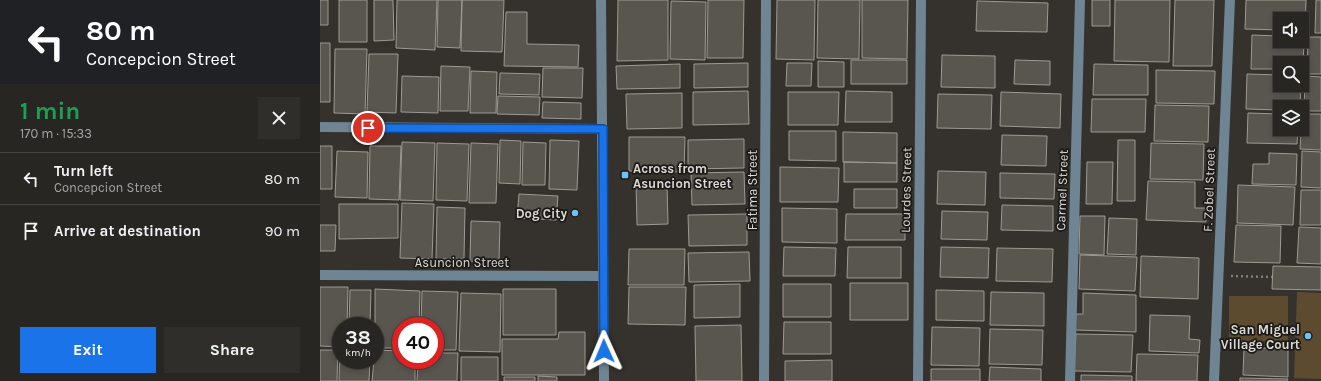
<!DOCTYPE html>
<meta charset="utf-8">
<style>
:root{--surface:#282622;--page:#302e2a;--text:#f1f3f6;--muted:#a5a5a5;--line:#444340;--accent:#1a73e8}
body{margin:0;font-family:Karla,sans-serif;background:var(--page);color:var(--text);height:100vh;display:flex;flex-direction:column;font-size:15px;white-space:nowrap}
*{box-sizing:border-box;margin:0}
p{font-size:13px;color:var(--muted)}
.icon{flex:none;width:22px;height:22px;fill:none;stroke:currentColor;stroke-width:2;stroke-linecap:round;stroke-linejoin:round}
.map{position:relative;flex:1;overflow:hidden}
.details{display:flex;flex-direction:column;background:var(--surface);width:320px}
.details>*{flex:none}
.guide{background:#202124;color:#fff;overflow:hidden}
.fabs{position:absolute;left:953px;top:12px;display:grid;gap:8px}
.fabs a{display:grid;place-items:center;width:36px;height:36px;border-radius:0px;background:var(--surface);box-shadow:0 2px 6px #0003,0 0 0 1px var(--line);font-size:20px}
.speed{position:absolute;left:12px;top:317px;display:flex;gap:8px;font-size:20px;font-weight:700;text-align:center}
.speed>*{display:grid;place-content:center;width:52px;height:52px;border-radius:50%;background:var(--surface);box-shadow:0 2px 6px #0003,0 0 0 1px var(--line);line-height:1}
.speed small{font-size:10px;font-weight:400}
.speed .limit{border:6px solid #d22;background:#fff;color:#111}
.pin{position:absolute;display:grid;place-items:center;width:34px;height:34px;color:#fff;margin:-17px;border:2px solid #fff;border-radius:50%;box-shadow:0 1px 4px #0007}
.me{position:absolute;width:44px;margin:-22px;rotate:359deg;stroke-linejoin:round;filter:drop-shadow(0 0 3px #0008)}
.turn{display:flex;align-items:center;gap:14px;height:84px;padding:0 20px;font-size:18px}
.turn .icon{width:52px;height:52px;stroke-width:2.5}
.turn b{display:block;font-size:28px;line-height:34px}
.round{display:grid;place-items:center;flex:none;width:42px;height:42px;border-radius:0px;background:var(--page)}
.summary{display:flex;align-items:center;justify-content:space-between;height:68px;padding:0 20px}
h1{font-size:24px;font-weight:700;line-height:30px;color:#1e9e55}
.primary-button{display:flex;gap:8px;margin-top:auto;padding:8px 20px}
.primary-button a{flex:1;height:46px;border-radius:0px;background:var(--accent);color:#fff;font-size:16px;font-weight:700;line-height:46px;text-align:center}
.primary-button a+a{background:var(--page);color:var(--text)}
ul{padding:0;list-style:none}
li{display:flex;align-items:center;gap:12px;height:52px;padding:0 20px;border-top:1px solid var(--line)}
li div{flex:1}
li b{display:block;font-size:15px}
li em{font-style:normal}
main{display:flex;flex:1;min-height:0}
.map>svg:first-child{display:block}
.green{fill:#5c4b2f}
.building{fill:#595650;stroke:#9d9993}
.lines{fill:none;stroke-linecap:round;stroke-linejoin:round}
.path{stroke:#817e7a;stroke-width:2.5;stroke-dasharray:2 3;stroke-linecap:butt}
.minor{stroke:#6f8594;stroke-width:10}
.route-casing{stroke:#114b97;stroke-width:10}
.route{stroke:#1a73e8;stroke-width:7}
.poi-dot{fill:#6fc2f4;stroke:#1b1a17;stroke-width:1.5}
.labels{text-anchor:middle;dominant-baseline:central;stroke-width:3.5;stroke-linejoin:round;paint-order:stroke}
.poi-label{font-size:13px;font-weight:bold;fill:#dcdad7;stroke:#1b1a17;text-anchor:end}
.street-label{font-size:13px;fill:#dcdad7;stroke:#1b1a17}
</style>
<main>
<section class="details">
<div class="guide">
<div class="turn"><svg class="icon" aria-label="left" viewBox="0 0 24 24"><path d="M17 20v-9H6M10 6l-5 5 5 5"/></svg><div><b>80 m</b>Concepcion Street</div></div>
</div>
<div class="summary"><div><h1>1 min</h1><p>170 m · 15:33</p></div><a class="round"><svg class="icon" aria-label="close" viewBox="0 0 24 24"><path d="M6 6l12 12M18 6L6 18"/></svg></a></div>
<ul>
<li><svg class="icon" aria-label="left" viewBox="0 0 24 24"><path d="M17 20v-9H6M10 6l-5 5 5 5"/></svg><div><b>Turn left</b><p>Concepcion Street</p></div><em>80 m</em></li>
<li><svg class="icon" aria-label="arrive" viewBox="0 0 24 24"><path d="M6 21V4h12l-3 4 3 4H6"/></svg><div><b>Arrive at destination</b></div><em>90 m</em></li>
</ul>
<div class="primary-button"><a>Exit</a><a>Share</a></div>
</section>
<div class="map">
<svg width="1001" height="381" viewBox="0 0 1001 381">
<rect width="100%" height="100%" fill="#35322d"/>
<path class="green" d="M977,292L1001,293V379L974,378Z
M909,296H968V341L909,342Z"/>
<path class="building" d="M0,0H8V25H0Z
M19,0H47V42H19Z
M54,0H73L74,40L54,41Z
M77,0H117L115,50L76,48Z
M118,0H142L140,48L117,47Z
M142,0H184L182,52L141,51Z
M298,0H348V60L297,61Z
M388,0H424L423,58H387Z
M457,0H495L494,60L456,59Z
M498,0H540L539,59L497,58Z
M542,0H588L587,59L542,58Z
M772,0H790V26H772Z
M795,0H850L849,62L794,61Z
M855,0H894L892,66H853Z
M926,0H986L985,30H982V19H960V30L925,29Z
M996,0H1001V33H995Z
M351,1L386,2L385,60L350,59Z
M657,1L728,3L727,32L656,31Z
M186,12H207V44L259,45L258,67L184,66Z
M932,35L960,36V41H982V37H984L983,70L982,63H960V69H931Z
M988,37H1001V74H987Z
M0,43H10V102H0Z
M15,49H47L45,114L14,113Z
M49,54H78L76,113L47,112Z
M622,55L675,56V88L621,87Z
M531,60H587V84H531Z
M695,60L730,61V85L694,84Z
M498,61L524,62V87H498Z
M428,63V87L374,88V64Z
M467,63H492L491,86H466Z
M360,64V88L297,89L296,66Z
M774,64L828,65V95H773Z
M121,66L150,67L148,111H120Z
M223,68H263L262,98L222,97Z
M836,70L895,71L894,104L836,103Z
M151,71L177,72L176,113H150Z
M180,73L220,74L219,95L179,94Z
M927,74L960,75V85H981L980,107H960V110L926,109Z
M82,76L119,77L118,113L81,112Z
M985,76L1001,77V111H984Z
M428,91L429,124L373,125V92Z
M526,91L572,92V122H525Z
M468,92H519L518,125H468Z
M681,92L741,94L740,128L680,126Z
M362,93V128L307,129L306,94Z
M618,94L672,95L671,129L617,128Z
M178,96L220,97L219,115L177,114Z
M772,99H826L825,132H771Z
M223,102L261,103V119L222,118Z
M835,105L889,106L888,142L834,141Z
M928,113L960,114V129H978L977,144L927,143Z
M982,114H1001V150L980,149Z
M469,131H516V161L469,160Z
M523,132L577,133V163L523,162Z
M682,135L727,136L726,166L681,165Z
M309,137H365L364,172L309,171Z
M424,139V168L368,169V140Z
M180,140L201,141L200,184L179,183Z
M230,140L259,141L257,190L229,189Z
M798,140H815V201H797Z
M82,142L115,143L113,201L80,200Z
M203,142L226,143L225,185H202Z
M117,143L149,144L147,201L116,200Z
M151,143L178,144L176,203H149Z
M831,143L884,144L883,180L830,179Z
M0,146H12V189H0Z
M50,146H81L79,200L49,199Z
M17,151L48,152L47,198L15,197Z
M982,151L1001,152V188L981,187Z
M949,153L977,154L976,185L932,184L933,164H949Z
M524,162L577,163V182H524Z
M767,162H793L792,204H766Z
M460,167L519,168L518,202H460Z
M618,171L666,172L665,205L617,204Z
M424,172L425,204L372,205L371,173Z
M680,173L735,174L734,199L680,198Z
M828,181L875,182V208H886V222L826,220Z
M316,182H347L348,224L317,225Z
M918,185L975,187L973,225L917,223Z
M534,189H577V208H534Z
M981,190H1001V225H980Z
M199,194L238,196L236,220L197,218Z
M82,203L114,204L112,259L80,258Z
M19,204H78V238L19,239Z
M682,205L733,206V231L681,230Z
M117,207L145,208L144,259H116Z
M462,208L517,209V243L462,242Z
M622,211L668,212L667,240L621,239Z
M427,214V245L369,246L368,215Z
M526,214H585V240H525Z
M760,216H785L784,255L759,254Z
M789,218L817,219L816,255L787,254Z
M151,221L180,222L179,262L150,261Z
M0,225H16L15,251H0Z
M916,225L961,226L960,263L914,262Z
M979,227L1001,228V264L977,263Z
M464,247L516,248L515,276H463Z
M528,247H581V278H527Z
M621,247L669,248L668,278L620,277Z
M677,248L733,249L732,282L676,281Z
M309,249H365L364,285H308Z
M429,252L430,281L369,282L368,253Z
M760,255L817,257L815,291L759,289Z
M821,256L879,258L878,299L820,297Z
M953,266L1001,267V290L952,289Z
M530,283H588V320H530Z
M420,284V317L374,318V285Z
M463,284H511V317H463Z
M0,287H28L27,326H21V347L0,346Z
M309,287H366L365,325L308,324Z
M55,289L100,291L99,326H81V348H55Z
M183,289H236V335H183Z
M30,290H51L50,326H29Z
M616,290L664,291V321L616,320Z
M102,291L138,292L136,350H115V326H101Z
M671,292L724,293V326L670,325Z
M141,293L181,294L180,352L139,351Z
M763,293L816,295V332L755,330L756,314H763Z
M830,315L870,316L869,339L880,340L879,353L829,351Z
M464,322H511V354H463Z
M421,325L422,381H376L375,326Z
M612,327L660,328L659,366L611,365Z
M670,329L723,330L722,365L669,364Z
M239,332H265V375H182V339H238Z
M756,334L813,335L811,372L754,371Z
M924,347L968,349V377L923,375Z
M20,349L21,360H50L49,381H19Z
M0,350H18L17,381H0Z
M55,350L81,351V360H95V381H52Z
M115,353H138L137,381H97L98,360H115Z
M817,354L878,355L877,381H816Z
M141,357H178V381H141Z
M512,360V381H465V361Z
M670,367L721,369V381H669Z
M611,369H660V381H611Z
M761,375L812,376V381H761Z
M218,376L237,377V381H218Z
M184,377H215V381H184Z
M920,378L968,379L967,381H920Z"/>
<g class="lines">
<path class="path" d="M911,276L952,277"/>
<path class="minor" d="M281,0L284,381
M0,127L283,129
M0,275L283,276
M444,381L446,0
M598,381L601,0
M750,381L760,0
M894,381L910,0"/>
</g>
<g class="lines">
<g class="route-casing">
<path id="route" d="M48,128L283,129L284,351"/>
</g>
<use href="#route" class="route"/>
</g>
<g class="poi-dot">
<rect x="301" y="171" width="8" height="8" rx="2"/>
<circle cx="255" cy="213" r="4"/>
<circle cx="988" cy="336" r="4"/>
</g>
<g class="labels">
<g class="poi-label">
<text x="313" y="168" text-anchor="start">Across from<tspan x="313" dy="15">Asuncion Street</tspan></text>
<text x="247" y="213">Dog City</text>
<text x="980" y="329">San Miguel<tspan x="980" dy="15">Village Court</tspan></text>
</g>
<g class="street-label">
<text transform="translate(432 190) rotate(-90)">Fatima Street</text>
<text transform="translate(586 190) rotate(-89)">Lourdes Street</text>
<text transform="translate(742 190) rotate(-88)">Carmel Street</text>
<text transform="translate(889 190) rotate(-88)">F. Zobel Street</text>
<text x="142" y="262">Asuncion Street</text>
</g>
</g>
</svg>
<div class="fabs">
<a><svg class="icon" aria-label="sound" viewBox="0 0 24 24"><path d="M4 9h4l5-4v14l-5-4H4zM17 9q2 3 0 6"/></svg></a>
<a><svg class="icon" aria-label="search" viewBox="0 0 24 24"><circle cx="10" cy="10" r="6"/><path d="M15 15l6 6"/></svg></a>
<a><svg class="icon" aria-label="layers" viewBox="0 0 24 24"><path d="M12 4l9 5-9 5-9-5zM3 14l9 5 9-5"/></svg></a>
</div>
<div class="speed"><div>38<small>km/h</small></div><div class="limit">40</div></div>
<div class="pin" style="left:48px;top:128px;background:#d93025"><svg class="icon" aria-label="arrive" viewBox="0 0 24 24"><path d="M6 21V4h12l-3 4 3 4H6"/></svg></div>
<svg class="me" style="left:284px;top:351px" viewBox="-20 -20 40 40"><path d="M0-17L14 15 0 8-14 15z" fill="#1a73e8" stroke="#fff" stroke-width="4"/></svg>
</div>
</main>
